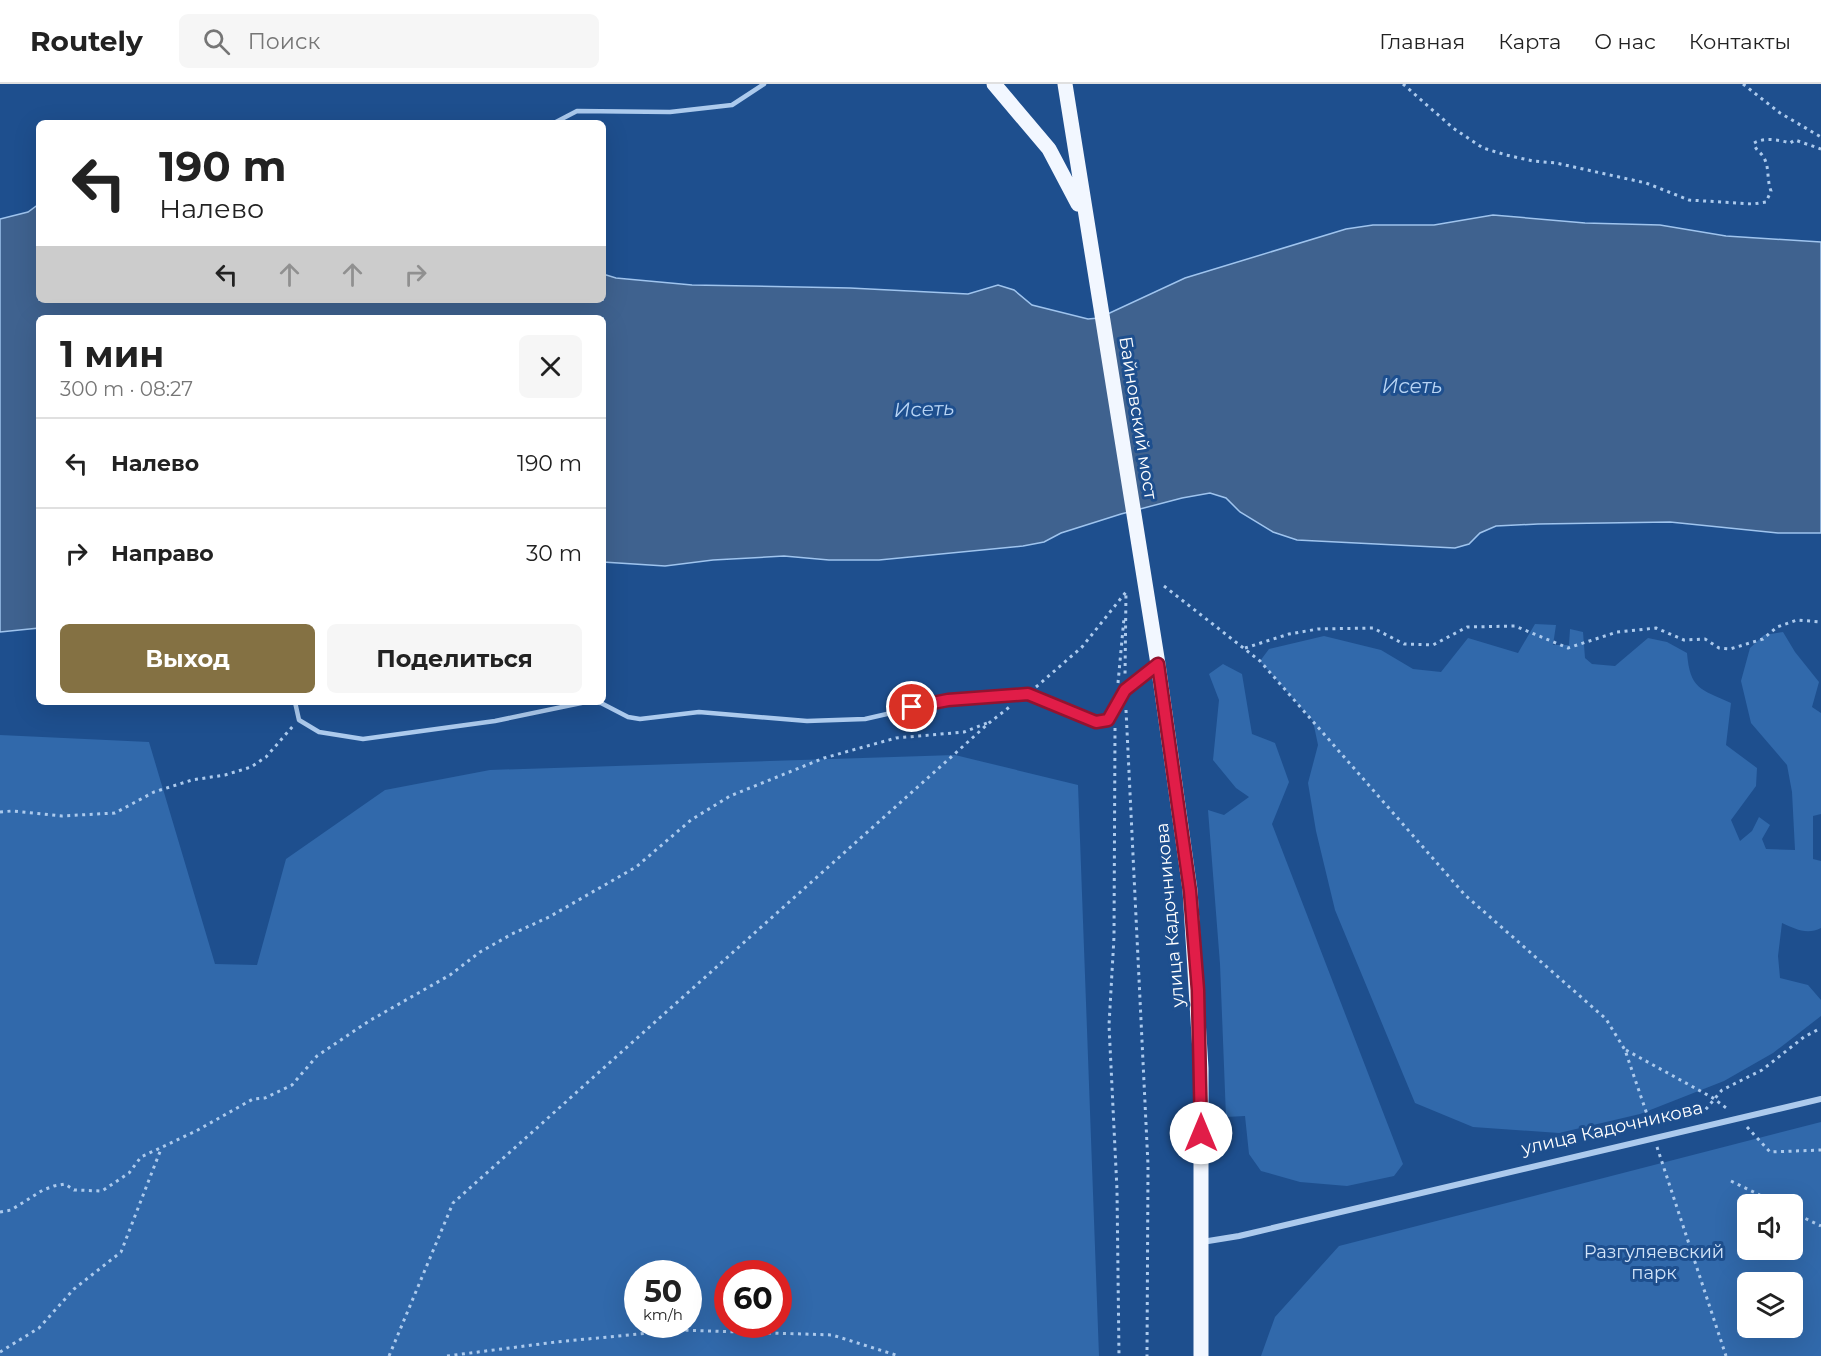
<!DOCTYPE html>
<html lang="ru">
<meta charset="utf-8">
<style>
:root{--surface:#fff;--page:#f6f6f6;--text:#222;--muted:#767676;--line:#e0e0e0;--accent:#847143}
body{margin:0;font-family:Montserrat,sans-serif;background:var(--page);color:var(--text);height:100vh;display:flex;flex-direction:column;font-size:22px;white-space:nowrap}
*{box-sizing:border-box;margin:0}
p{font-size:20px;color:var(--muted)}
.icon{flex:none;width:33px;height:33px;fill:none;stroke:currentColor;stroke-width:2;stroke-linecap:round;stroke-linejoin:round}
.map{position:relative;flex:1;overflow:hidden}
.panel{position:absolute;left:36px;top:231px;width:570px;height:390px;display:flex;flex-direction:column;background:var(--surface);border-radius:9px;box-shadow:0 6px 24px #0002}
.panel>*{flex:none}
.hud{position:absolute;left:36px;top:36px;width:570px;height:183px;border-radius:9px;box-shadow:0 6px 24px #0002;background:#fff;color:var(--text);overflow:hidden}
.tools{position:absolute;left:1737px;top:1110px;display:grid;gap:12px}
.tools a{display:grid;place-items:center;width:66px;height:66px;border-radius:9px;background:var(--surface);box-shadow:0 6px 24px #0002;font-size:30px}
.speed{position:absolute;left:624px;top:1176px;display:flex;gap:12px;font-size:30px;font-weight:700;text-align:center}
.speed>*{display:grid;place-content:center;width:78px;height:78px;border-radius:50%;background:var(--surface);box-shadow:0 6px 24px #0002;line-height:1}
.speed small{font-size:15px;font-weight:400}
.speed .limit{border:9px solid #d22;background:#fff;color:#111}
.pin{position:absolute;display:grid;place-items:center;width:51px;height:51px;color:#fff;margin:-26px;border:3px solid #fff;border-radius:50%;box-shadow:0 2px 6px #0007}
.me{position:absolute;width:66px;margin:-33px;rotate:0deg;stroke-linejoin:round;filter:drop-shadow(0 0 4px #0008)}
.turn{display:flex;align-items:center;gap:21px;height:126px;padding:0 24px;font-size:27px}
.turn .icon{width:78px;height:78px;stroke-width:2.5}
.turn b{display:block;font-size:42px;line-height:51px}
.lanes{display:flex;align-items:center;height:57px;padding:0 24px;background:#0003;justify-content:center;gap:30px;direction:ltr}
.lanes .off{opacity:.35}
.round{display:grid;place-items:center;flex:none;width:63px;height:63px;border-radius:9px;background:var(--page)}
.summary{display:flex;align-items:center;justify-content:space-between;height:102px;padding:0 24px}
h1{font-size:36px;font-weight:700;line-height:45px}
.cta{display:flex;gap:12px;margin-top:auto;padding:12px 24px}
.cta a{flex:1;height:69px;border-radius:9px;background:var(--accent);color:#fff;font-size:24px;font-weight:700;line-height:69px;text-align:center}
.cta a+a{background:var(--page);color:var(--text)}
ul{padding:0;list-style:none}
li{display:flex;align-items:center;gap:18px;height:90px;padding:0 24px;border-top:2px solid var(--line)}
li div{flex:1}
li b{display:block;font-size:22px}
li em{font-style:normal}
header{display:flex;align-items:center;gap:36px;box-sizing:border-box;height:84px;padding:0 30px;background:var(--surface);border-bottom:2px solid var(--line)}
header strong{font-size:28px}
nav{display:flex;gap:33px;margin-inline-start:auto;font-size:21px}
.search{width:420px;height:54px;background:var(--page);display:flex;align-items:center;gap:15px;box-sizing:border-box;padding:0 21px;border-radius:9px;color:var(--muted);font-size:22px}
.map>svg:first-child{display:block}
.green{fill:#3169ab;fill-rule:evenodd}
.water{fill:#3f628f;stroke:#9fc4ee;stroke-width:1.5}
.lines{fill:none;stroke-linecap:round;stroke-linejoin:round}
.path{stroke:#accaed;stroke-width:3;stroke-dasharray:3 4.5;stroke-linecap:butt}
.service{stroke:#accaed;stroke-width:4.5}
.minor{stroke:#accaed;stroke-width:6}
.primary{stroke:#f2f7ff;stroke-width:15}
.route-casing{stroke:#92132f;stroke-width:15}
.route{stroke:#e11d48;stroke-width:10}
.labels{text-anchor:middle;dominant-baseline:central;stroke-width:6;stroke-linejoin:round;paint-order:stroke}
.street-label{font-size:18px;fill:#fff;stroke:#1e4f8e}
.park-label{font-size:18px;fill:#d2e4f9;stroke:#1e4f8e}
.water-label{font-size:20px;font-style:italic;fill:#b8d4f4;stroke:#1e4f8e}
</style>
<header>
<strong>Routely</strong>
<div class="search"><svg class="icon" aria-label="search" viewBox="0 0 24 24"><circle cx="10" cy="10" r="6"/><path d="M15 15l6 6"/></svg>Поиск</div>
<nav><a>Главная</a><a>Карта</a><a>О нас</a><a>Контакты</a></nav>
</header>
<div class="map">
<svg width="1821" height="1272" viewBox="0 0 1821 1272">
<rect width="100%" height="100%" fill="#1e4f8e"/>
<path class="green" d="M1535,540L1556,541L1553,561H1569L1570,545L1583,548L1585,574L1592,580L1615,582L1648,554L1667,558L1687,569C1690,605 1700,605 1731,619L1726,661L1757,684L1756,702L1731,736L1740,757L1752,747L1759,733L1770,741L1762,755L1766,765L1795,766L1792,708L1787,681L1751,639L1741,597L1750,564L1764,551L1783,548L1795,568L1819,598L1812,623L1821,629V730L1813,732V775L1821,777V844C1807,851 1795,845 1782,839L1778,872L1780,894L1808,901L1821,916V932L1773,969L1724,997L1640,1030L1559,1049L1473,1043L1415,1019L1335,826L1316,747L1308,699L1318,661L1313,637L1260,577L1269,565L1324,552L1381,566L1413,585L1441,588L1468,554L1518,569Z
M1223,580L1242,590L1252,650L1275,659L1289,698L1272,740L1403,1080L1394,1092L1347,1102L1300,1098L1261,1087L1249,1070L1245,1032L1226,1033L1220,880L1208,726L1224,731L1249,713L1236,704L1213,676L1219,616L1209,590Z
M0,651L149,658L215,880L257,881L286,775L385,706L490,686L955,671L1078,701L1099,1272H0ZM638,1190H688V1240H638ZM728,1190H778V1240H728Z
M1821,1038V1272H1261L1275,1233L1339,1162ZM1792,1120V1166H1748V1120ZM1792,1198V1244H1748V1198Z"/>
<path class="water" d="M39,120V216H603V190L616,194L692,201L850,204L968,210L998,201L1014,206L1032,221L1088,235L1099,234L1185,194L1346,145L1373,141H1434L1493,131L1585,139L1660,141L1726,152L1821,158V449H1778L1670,438L1538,440L1496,442L1480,449L1469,460L1455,464L1297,456L1273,448L1240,428L1226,414L1210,409L1182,414L1121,430L1061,449L1044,458L1023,462L879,476H829L784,472L713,476L665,482L603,478V234H39V544L0,548V135L28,128Z"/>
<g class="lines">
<path class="path" d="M1403,0L1453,44L1483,64L1506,71L1533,77L1556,79L1646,99L1689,116L1753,120L1766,118L1771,107C1767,97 1769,84 1765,76C1762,68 1755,67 1754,59C1765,53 1779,56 1790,59L1795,56L1821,65
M1743,0L1780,29L1821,53
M1164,502L1260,577L1465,811L1606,935L1625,966L1652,1045
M1245,564L1289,550L1318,545L1373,544L1404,560L1433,561L1467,543L1515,542L1568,564L1617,548L1656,544L1684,556L1705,555L1719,564L1730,565L1763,555L1777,543L1797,536L1821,538
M1118,599L1124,534
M1036,603L1082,563L1126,508L1125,593
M1126,626L1148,1081L1147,1272
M1115,644L1114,853L1109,941L1117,1106L1119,1272
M0,728L12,727L62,732L115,729L154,708L192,696L225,691L251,683L266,673L293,642
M1626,966L1713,1014L1729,1026
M1701,1031L1722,1006L1762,986L1804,953L1821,944
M1747,1043L1770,1068L1821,1066
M1657,1063L1726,1272
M1731,1097L1778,1120
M0,1128L11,1126L43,1106L54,1102L65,1100L74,1106L102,1107L129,1089L141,1073L196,1047L253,1015L265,1014L292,1001L317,972L369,937L450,891L480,868L512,850L549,833L636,783L691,736L730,712L824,674L896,654L964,648L987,639
M1792,1128L1821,1142
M0,1268L39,1244L74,1205L121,1168L161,1065
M389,1272L453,1119L989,639L1012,621
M447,1272L556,1258L681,1246L832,1251L899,1272"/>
<path class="service" d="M554,39L577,27L670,28L732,21L764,0
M295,618L299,636L319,648L363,655L495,637L586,618
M591,618L601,619L628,633L640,635L699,628L807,637L865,635L948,616L1028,610L1096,638L1108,636L1125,606L1156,582"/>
<path class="minor" d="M1202,1158L1239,1152L1821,1015"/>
<path class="primary" d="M994,0L1049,65L1078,120
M1065,0L1158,580L1190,806L1201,984V1272"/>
</g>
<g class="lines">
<g class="route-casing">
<path id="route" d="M912,623L948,616L1028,610L1096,638L1108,636L1125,606L1158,580L1190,807L1198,906L1201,1049"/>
</g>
<use href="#route" class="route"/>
</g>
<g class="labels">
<g class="street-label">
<text transform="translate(1138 334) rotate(81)">Байновский мост</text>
<text transform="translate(1170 831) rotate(-95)">улица Кадочникова</text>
<text transform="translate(1612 1044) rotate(-13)">улица Кадочникова</text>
</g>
<g class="park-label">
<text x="1654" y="1168">Разгуляевский<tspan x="1654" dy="21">парк</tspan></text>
</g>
<g class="water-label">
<text x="1412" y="302">Исеть</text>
<text transform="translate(924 325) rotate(-2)">Исеть</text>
</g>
</g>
</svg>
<div class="tools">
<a><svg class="icon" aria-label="sound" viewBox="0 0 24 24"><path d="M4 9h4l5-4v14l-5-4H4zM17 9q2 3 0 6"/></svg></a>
<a><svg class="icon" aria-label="layers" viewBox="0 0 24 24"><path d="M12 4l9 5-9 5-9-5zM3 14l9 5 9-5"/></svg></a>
</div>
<div class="speed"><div>50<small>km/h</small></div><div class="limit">60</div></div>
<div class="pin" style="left:912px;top:623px;background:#d93025"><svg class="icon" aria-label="arrive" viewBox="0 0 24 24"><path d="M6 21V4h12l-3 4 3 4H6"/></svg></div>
<svg class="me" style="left:1201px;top:1049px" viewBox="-20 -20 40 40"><circle r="19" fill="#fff"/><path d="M0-13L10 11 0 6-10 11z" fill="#e11d48"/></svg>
<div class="hud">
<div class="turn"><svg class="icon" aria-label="left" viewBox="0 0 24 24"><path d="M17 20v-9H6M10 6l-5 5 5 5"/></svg><div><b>190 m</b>Налево</div></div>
<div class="lanes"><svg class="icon" aria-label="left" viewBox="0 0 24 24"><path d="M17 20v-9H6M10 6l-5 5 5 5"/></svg><svg class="icon off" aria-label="ahead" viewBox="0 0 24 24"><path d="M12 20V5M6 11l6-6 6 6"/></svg><svg class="icon off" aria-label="ahead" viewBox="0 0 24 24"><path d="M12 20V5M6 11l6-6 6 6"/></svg><svg class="icon off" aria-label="right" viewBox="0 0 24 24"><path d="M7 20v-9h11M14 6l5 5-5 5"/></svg></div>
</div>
<section class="panel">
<div class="summary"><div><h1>1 мин</h1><p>300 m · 08:27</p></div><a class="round"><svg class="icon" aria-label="close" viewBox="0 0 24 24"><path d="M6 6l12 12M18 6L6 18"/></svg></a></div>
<ul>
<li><svg class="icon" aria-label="left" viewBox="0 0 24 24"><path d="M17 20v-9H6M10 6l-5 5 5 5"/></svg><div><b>Налево</b></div><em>190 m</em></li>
<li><svg class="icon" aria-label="right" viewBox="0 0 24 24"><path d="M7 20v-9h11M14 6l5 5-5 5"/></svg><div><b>Направо</b></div><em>30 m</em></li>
</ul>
<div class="cta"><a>Выход</a><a>Поделиться</a></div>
</section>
</div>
